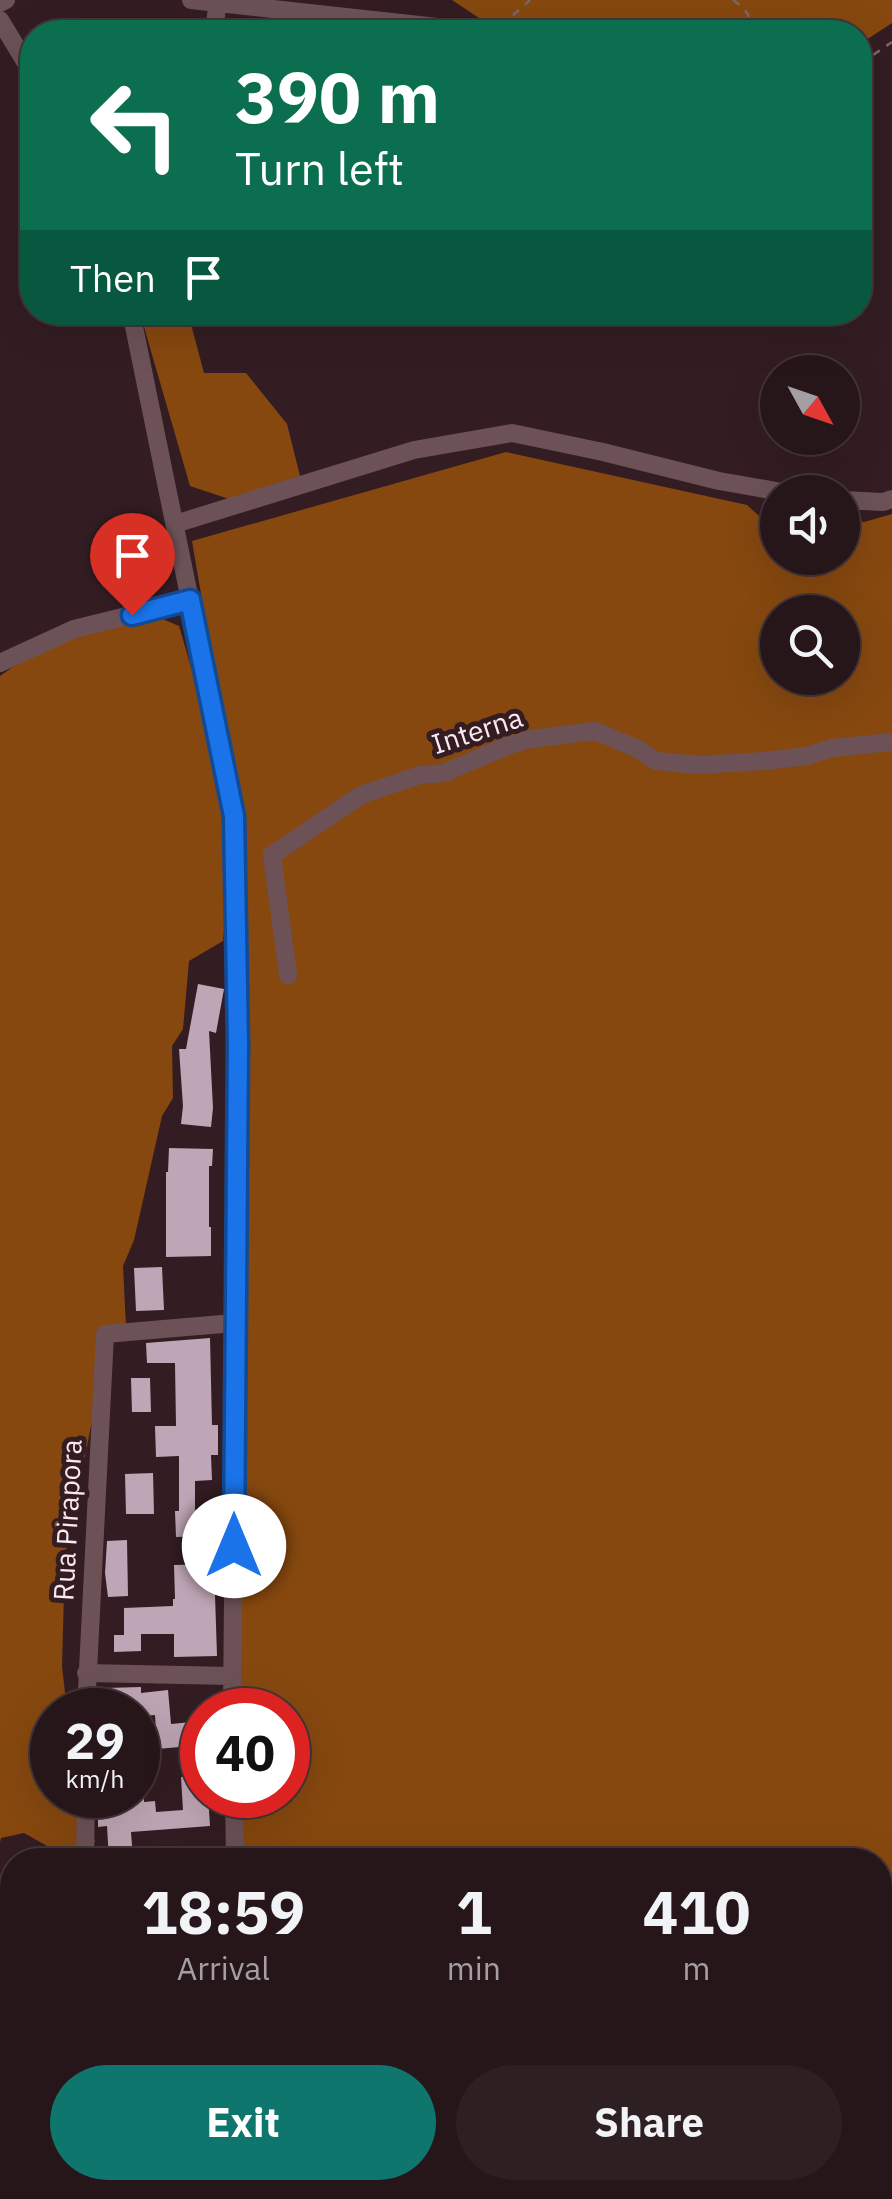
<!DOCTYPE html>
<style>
:root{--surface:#26161a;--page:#2e1f23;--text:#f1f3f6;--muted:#a49fa2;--line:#423539;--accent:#0f766e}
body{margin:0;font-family:"IBM Plex Sans",sans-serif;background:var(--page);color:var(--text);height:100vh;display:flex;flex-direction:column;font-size:38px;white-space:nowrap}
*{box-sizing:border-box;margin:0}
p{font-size:32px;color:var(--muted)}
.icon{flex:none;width:55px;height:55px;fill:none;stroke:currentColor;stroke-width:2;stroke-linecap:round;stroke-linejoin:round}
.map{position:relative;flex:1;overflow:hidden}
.panel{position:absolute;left:0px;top:1848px;width:892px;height:352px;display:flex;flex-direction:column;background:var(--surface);border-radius:40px 40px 0 0;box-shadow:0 10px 40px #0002,0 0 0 2px var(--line)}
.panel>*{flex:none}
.hud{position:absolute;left:20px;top:20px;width:852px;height:305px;border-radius:40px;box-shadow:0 10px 40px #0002,0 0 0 2px var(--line);background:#0b6e4f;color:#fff;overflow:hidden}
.needle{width:65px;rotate:130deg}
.buttons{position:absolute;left:760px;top:355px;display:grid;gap:20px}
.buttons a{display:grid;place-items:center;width:100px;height:100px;border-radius:50%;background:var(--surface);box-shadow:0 10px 40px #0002,0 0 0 2px var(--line);font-size:50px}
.speed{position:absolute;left:30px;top:1688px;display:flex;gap:20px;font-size:50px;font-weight:700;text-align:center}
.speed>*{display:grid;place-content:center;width:130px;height:130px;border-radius:50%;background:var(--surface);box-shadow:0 10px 40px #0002,0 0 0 2px var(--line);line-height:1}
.speed small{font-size:25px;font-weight:400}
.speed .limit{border:15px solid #d22;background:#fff;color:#111}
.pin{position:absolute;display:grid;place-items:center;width:85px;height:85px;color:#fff;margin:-102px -42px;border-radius:50% 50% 50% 0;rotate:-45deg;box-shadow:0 0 10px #0007}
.pin .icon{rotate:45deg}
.me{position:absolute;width:110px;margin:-55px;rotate:0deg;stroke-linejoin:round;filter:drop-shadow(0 0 8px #0008)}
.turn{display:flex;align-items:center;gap:35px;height:210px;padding:0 50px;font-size:45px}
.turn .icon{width:130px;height:130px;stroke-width:2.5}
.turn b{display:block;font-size:70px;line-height:85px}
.then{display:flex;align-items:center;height:95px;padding:0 50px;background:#0003;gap:20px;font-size:38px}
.eta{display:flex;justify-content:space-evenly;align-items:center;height:170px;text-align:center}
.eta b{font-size:60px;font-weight:700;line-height:70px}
.cta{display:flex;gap:20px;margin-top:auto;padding:20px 50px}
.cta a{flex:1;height:115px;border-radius:60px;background:var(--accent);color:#fff;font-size:40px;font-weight:700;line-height:115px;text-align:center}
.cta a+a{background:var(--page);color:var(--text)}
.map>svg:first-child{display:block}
.forest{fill:#86480f;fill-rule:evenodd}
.building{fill:#bfa6b6}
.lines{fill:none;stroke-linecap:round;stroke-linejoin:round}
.path{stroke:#7b676b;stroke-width:2.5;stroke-dasharray:8 8;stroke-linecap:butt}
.minor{stroke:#6c5257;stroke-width:18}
.route-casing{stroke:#114b97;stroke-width:25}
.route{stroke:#1a73e8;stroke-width:18}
.labels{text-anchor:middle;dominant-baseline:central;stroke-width:10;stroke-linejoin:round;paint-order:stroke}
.street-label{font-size:28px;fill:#fbeaed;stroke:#331d22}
</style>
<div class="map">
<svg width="892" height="2199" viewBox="0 0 892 2199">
<rect width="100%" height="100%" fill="#331d22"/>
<path class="forest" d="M452,0H892V23L860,44V32H500Z
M140,313H188L204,373H246L287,424L300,476L229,499L190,486Z
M506,452L747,505L777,532L778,558H842L843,519L864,522L892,514V2199H243V2188H880V1860H239L238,1795H288V1710H236L239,817L192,541ZM778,612H842V678H778Z
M153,615L179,626C210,729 235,833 223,941L189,961L183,1029L172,1046L173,1098L162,1116L134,1240L123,1266L126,1327L97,1330V1396L65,1556L62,1666L67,1710H52V1795H77L95,1841L86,1860H72L24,1833L1,1838L0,1842V676L33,653L104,624Z
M0,2053L12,2065V2188H30L29,2199H0Z"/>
<path class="building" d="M198,984L224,989L216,1033L209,1031L213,1108L211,1127L181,1124L183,1106L179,1049H186Z
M169,1148L213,1149L212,1166H209V1227H211V1256L166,1257V1172H168Z
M162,1267L164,1310L136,1311L134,1268Z
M210,1338L212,1425H218V1455H211L212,1480L195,1481V1510H203V1536L176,1537L175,1511H179V1456L156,1457L155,1426H176L175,1363H147L146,1343Z
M131,1378H150L151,1412H132Z
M153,1473L154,1514H126L125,1474Z
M127,1540L128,1596L108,1597L105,1573L107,1541Z
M214,1564L217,1656L174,1657V1634H141V1651L114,1652V1635H124V1608L173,1606V1599H175L174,1565Z
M141,1687V1693L168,1690L171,1724L202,1721V1745L157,1749L155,1715L144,1716V1713H138V1710H106L105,1688Z
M202,1776V1795H208L210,1826L131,1832L133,1859L109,1860L107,1826L98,1827V1795H144V1802L155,1801L156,1812L183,1810L181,1777Z"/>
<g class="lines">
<path class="path" d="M733,0L744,8L758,32
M501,26L530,0
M860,64L892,42"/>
<path class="minor" d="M191,0L483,32
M0,3L6,0
M0,20L32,73
M214,32L218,0
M131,312L234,815L238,1044L232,1710
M842,500L883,502L892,499
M175,524L414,450L512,433L603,452L719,481L782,492
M0,663L74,629L191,600
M288,975L272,855L361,795L420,775L444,773L507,746L530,739L595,731L638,749L656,761L699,765L765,761L807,756L832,748L892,742
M86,1673L231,1676
M86,1710L105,1334L234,1323
M234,1795L235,1860
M85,1860L86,1795
M0,2004H12
M0,2047L12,2059
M84,2188V2199
M207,2188L231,2199"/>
</g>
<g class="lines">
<g class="route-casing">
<path id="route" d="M132,615L190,600L234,816L238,1044L234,1546"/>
</g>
<use href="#route" class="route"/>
</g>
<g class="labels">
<g class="street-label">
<text transform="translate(477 730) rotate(-18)">Interna</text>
<text transform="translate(67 1520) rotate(-87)">Rua Pirapora</text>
</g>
</g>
</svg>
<div class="buttons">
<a><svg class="needle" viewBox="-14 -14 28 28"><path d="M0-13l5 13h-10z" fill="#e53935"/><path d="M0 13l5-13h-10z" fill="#a49fa2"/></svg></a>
<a><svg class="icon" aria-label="sound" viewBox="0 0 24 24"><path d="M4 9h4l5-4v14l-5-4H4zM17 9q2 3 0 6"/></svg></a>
<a><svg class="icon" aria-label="search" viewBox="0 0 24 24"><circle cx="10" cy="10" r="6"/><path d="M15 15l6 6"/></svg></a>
</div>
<div class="speed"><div>29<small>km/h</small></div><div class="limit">40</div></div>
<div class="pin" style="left:132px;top:615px;background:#d93025"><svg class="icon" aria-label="arrive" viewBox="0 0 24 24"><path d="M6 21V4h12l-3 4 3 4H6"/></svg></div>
<svg class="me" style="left:234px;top:1546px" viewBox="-20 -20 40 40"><circle r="19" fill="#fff"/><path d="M0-13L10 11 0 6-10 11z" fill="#1a73e8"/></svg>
<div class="hud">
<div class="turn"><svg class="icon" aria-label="left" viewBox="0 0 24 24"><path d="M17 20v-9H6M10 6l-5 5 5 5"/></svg><div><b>390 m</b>Turn left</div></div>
<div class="then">Then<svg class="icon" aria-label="arrive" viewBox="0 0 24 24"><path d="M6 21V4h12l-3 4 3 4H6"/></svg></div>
</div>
<section class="panel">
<div class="eta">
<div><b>18:59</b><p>Arrival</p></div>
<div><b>1</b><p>min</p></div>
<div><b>410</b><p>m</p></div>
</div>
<div class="cta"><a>Exit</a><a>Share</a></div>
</section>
</div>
